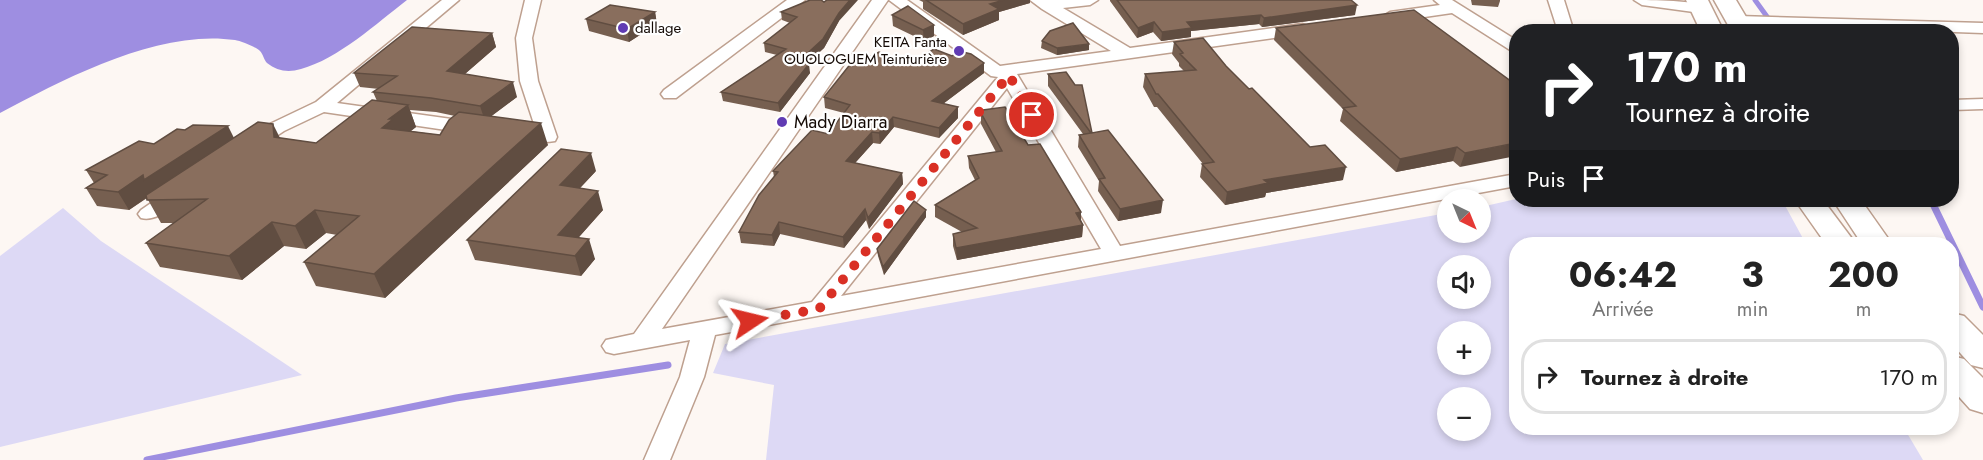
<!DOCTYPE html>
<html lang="fr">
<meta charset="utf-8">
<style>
:root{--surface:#fff;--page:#f2f2f2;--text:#222;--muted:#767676;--line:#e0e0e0}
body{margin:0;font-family:Jost,sans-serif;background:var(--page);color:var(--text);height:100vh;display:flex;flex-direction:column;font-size:22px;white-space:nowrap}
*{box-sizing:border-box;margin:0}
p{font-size:20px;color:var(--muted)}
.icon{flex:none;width:33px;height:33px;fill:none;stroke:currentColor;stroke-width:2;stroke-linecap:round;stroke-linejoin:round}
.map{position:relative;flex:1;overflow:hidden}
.panel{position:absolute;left:1509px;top:237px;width:450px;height:198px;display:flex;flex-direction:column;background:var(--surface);border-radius:24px;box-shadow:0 3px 9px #0003}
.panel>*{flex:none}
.guide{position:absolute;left:1509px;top:24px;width:450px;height:183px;border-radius:24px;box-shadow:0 3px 9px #0003;background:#202124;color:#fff;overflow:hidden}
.needle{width:39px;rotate:137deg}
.fabs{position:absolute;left:1437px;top:189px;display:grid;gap:12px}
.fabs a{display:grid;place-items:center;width:54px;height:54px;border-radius:50%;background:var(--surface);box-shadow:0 3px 9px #0003;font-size:30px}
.pin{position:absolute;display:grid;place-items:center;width:51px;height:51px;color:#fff;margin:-26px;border:3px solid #fff;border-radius:50%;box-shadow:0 2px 6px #0007}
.me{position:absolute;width:66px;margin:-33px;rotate:80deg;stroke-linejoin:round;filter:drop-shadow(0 0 4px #0008)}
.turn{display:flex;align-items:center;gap:21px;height:126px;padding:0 18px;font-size:27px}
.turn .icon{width:78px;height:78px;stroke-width:2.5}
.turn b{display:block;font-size:42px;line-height:51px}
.then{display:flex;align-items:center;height:57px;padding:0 18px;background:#0003;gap:12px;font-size:22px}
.eta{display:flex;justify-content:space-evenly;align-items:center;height:102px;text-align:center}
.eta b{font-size:36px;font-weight:700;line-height:42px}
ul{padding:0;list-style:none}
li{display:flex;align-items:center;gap:18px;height:75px;margin:0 12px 9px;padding:0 6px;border:3px solid var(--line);border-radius:24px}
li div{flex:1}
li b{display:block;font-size:22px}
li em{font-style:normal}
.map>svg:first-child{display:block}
.green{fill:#ddd9f5;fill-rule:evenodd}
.water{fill:#9e8ee1}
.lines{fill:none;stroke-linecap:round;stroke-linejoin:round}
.stream-far1{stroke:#9e8ee1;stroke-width:5}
.stream{stroke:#9e8ee1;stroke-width:7}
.minor-casing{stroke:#bea08f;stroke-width:3}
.highway-casing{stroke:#bea08f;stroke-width:3}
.minor{fill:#fff;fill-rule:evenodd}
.highway{fill:#fff;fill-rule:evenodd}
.wall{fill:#765f50;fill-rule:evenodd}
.shaded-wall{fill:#604d41}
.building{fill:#896e5d;stroke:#604d41;stroke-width:1.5}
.route{stroke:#d93025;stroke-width:10;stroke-dasharray:0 18}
.poi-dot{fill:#603bb3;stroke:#fff;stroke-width:2}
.labels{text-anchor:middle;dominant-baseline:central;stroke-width:4.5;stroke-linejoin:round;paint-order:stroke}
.far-poi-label{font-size:15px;fill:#140a05;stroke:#fff;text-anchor:start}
.poi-label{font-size:18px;fill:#140a05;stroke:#fff;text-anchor:start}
</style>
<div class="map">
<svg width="1983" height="460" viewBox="0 0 1983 460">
<rect width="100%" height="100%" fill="#fdf7f3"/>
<path class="green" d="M1516,199L1782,200L1806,244H1516V428H1904L1923,460H766L774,385L713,373L725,344L1447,213L1448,232H1480L1481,207ZM1448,266H1480V298H1448ZM1448,332H1480V364H1448ZM1448,398H1480V430H1448Z
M63,208L101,241L302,375L0,447V256Z"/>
<path class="water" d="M0,0H407C377,23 338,59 301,69C288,73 277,71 267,63C264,60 263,54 260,51C256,47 241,41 235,40C158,29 66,78 0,113Z"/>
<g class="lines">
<path class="stream-far1" d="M1755,0L1768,18"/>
<path class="stream" d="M1931,200L1983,307
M147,460L456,398L668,365"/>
<g class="minor-casing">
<path id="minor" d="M442,0H459L337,103L473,122L479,124L482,128L479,132L473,134L324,112L284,131L260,147H246L244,143L246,139L272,123L316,102Z
M525,0H541L532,38L538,81L557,137L555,141C541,144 523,140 509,137L507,133L509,129L516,127L536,130L520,81L516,38Z
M787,0H805L676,98H664L661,94L664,90Z
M872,0H888L662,329L812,302L998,77L991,76L889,0H907L1000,66L1111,51L1042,9L1030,0H1098L1090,5L1063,8L1130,48L1302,24L1308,26L1310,29L1302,34L1017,74L1120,246L1516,174V186L715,335L704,377L670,460H644L680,377L690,340L614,354L606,352L602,346L606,340L634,334ZM1007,88L1101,249L841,296Z
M1434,0H1452L1516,40V52L1510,50L1452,13L1390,22L1382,17L1390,12L1440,5Z
M1548,0H1564L1573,29L1571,32H1553L1557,28Z
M1634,0C1651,0 1697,0 1709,8L1701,13L1642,5Z
M1738,16L1983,23V33L1732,24L1730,21Z
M1983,99V109L1952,110V100Z
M177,188L184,190L187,194L184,198C171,207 157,222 141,218L138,214L141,210L170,190Z"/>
</g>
<g class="highway-casing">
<path id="highway" d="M1686,0H1708L1724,32H1701Z
M1714,0H1736L1755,32H1732Z
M1795,200H1823L1856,244H1826Z
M1833,200H1861L1892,244H1862Z
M1952,313L1964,316L1983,335V368L1971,365L1952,344Z
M1952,356L1964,359L1983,378V413L1970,409L1952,389Z"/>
</g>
<use href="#minor" class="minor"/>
<use href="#highway" class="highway"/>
</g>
<path class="wall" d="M919,0H1030V3L999,12V20L963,35L923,9V2Z
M1110,0H1351L1355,15L1262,27L1259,24L1191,31V37L1161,41L1153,32L1137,38L1110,1Z
M1471,0H1500V1L1498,7L1472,5Z
M655,12L657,24L629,42L589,31L586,19Z
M781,12L839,21L824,48L806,64L810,73L780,112L723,101L721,92L777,55L765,52L764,43L790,23L782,20Z
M892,15L934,25V36L924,41L893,26Z
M1276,28L1516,85L1460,167L1453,161L1396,172L1340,121L1343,109L1274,40Z
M492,33L496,47L465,74L517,97L491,116L548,145L385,298L316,286L304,262L337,235L326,233L306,249L284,246L242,280L160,267L146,243L174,223H161L147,198L129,210L97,206L86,188L94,183L86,170L154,144L234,138H280L316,143L377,101L373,92L379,89L360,87L354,73ZM410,110L436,112L455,116L440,135L411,131L416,127Z
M1042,41L1089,50L1057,55L1041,48Z
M1174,42L1226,66L1343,180L1266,193L1265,197L1225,205L1200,177L1202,164H1203L1157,107H1154L1143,87L1145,74L1184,71L1179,66V63L1172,54Z
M952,56L984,63V73L943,104L958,118L939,138L894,127L880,144L873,143L855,163L902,173L903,184L869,229L866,220L844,248L780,234L774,246L741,243L739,232L774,177L773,171L828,134L844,113L825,108L824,97L910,64Z
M1048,74L1092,133L1161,213L1118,221L1098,191L1099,181L1078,147L1079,135L1083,134L1048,86Z
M981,113L1028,145L1081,212V220L1083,225L1082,237L957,260L953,246V234L962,232L935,217V205L975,180L969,168L968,156L996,152L981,124Z
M596,171L580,188L603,210L578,238L595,259L581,276L475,260L467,240Z
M926,210V217L884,275L878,256L877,249Z"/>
<path class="shaded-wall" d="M850,0H858L839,21L824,48L798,72L797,63Z
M1004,0H1030V3L999,12V20L963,35V24L990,4Z
M1357,5L1355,15L1262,27L1264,18Z
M655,12L657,24L629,42L627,29Z
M1261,15L1259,24L1191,31V37L1161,41L1162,32L1187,22Z
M1154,22L1153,32L1137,38L1138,28Z
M934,25V36L924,41L923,30Z
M492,33L496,47L452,85L447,71Z
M1089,44V50L1057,55V48Z
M984,63V73L932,112V101Z
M809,64L810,73L780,112L778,103Z
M513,82L517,97L485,121L480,106Z
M408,105L416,127L400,139L382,128L389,119Z
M958,107V118L939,138V128Z
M893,117L894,127L880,144L879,133Z
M541,123L548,145L385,298L374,274Z
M273,124L284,146L274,137Z
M228,126L237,144L152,194L129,210L118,192L143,175Z
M872,132L873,143L847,172L846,161Z
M1516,143V156L1460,167L1465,153Z
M1457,147L1453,161L1396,172L1400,159Z
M591,153L596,171L565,204L560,185Z
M1346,167L1343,180L1266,193L1265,197L1225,205L1227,192L1264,180Z
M902,173L903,184L869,229L868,218Z
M598,191L603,210L564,254L558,235Z
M1163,200L1161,213L1118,221L1120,209Z
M865,209L866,220L844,248L843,237Z
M315,210L326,233L306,249L295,226Z
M926,210V217L884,275L883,267Z
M1081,212V224L1076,213Z
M272,222L284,246L242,280L229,256Z
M779,222L780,234L774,246L772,235Z
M1083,225L1082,237L957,260L956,248Z
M589,239L595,259L581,276L575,256Z"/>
<path class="building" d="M810,0H821L824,2L827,0H850L839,13L823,39L797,63L809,64L778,103L721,92L786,49L764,43L797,17L781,12Z
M926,0H1004L990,4L999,9L963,24Z
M1117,0H1351L1357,5L1264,18L1261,15L1187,22L1192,28L1162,32L1154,22L1138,28Z
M610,5L655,12L627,29L586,19Z
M908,6L934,25L923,30L892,15Z
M1414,10L1516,85V143L1465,153L1457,147L1400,159L1343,108L1356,106L1276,28Z
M1073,23L1089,44L1057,48L1042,41L1050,31Z
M412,27L492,33L447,71L513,82L480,106L431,98L373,92L397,76L354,73Z
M1203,38L1226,66L1249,89L1252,88L1310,147L1325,145L1346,167L1264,180L1268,183L1227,192L1202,164L1214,162L1158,94H1156L1145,74L1196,70L1180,54L1183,53L1174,42Z
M934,49L952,56L959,51L971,54L984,63L932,101L958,107L939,128L893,117L879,133L872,132L846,161L902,173L868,218L865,209L843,237L779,222L772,235L739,232L759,195L778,172L773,171L812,130L828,134L850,105L824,97L856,57L868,58L879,52L910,64Z
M1066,72L1075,85H1082L1092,133L1108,130L1163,200L1120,209L1099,179L1105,178L1079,135L1091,133L1048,74Z
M372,100L408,105L389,119H393L382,128L440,135L449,120L459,112L541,123L374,274L304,262L359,216L315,210L295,226L272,222L229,256L146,243L207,199L147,200L146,195L258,122L273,124L274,137L316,143Z
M1005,107L1028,145L1040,144L1081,212L1076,213L1083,225L956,248L953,234L977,228L935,205L979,178L968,156L1002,151L981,113L983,110Z
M193,125L228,126L144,180L143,175L118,192L86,188L107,175L86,170L139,141L154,144L177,129L185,130Z
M561,149L591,153L560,185L598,191L558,235L589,239L575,256L467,240Z
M914,201L926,210L883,267L877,249Z"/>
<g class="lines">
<path class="route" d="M750,321L819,309L1009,75L1032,115"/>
</g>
<g class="poi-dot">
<circle cx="623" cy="28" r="6"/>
<circle cx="959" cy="51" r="6"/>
<circle cx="782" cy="122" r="6"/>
</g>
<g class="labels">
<g class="far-poi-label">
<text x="635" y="28">dallage</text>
<text x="947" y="42" text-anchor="end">KEITA Fanta<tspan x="947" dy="17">OUOLOGUEM Teinturière</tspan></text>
</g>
<g class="poi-label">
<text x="794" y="122">Mady Diarra</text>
</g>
</g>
</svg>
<div class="fabs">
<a><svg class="needle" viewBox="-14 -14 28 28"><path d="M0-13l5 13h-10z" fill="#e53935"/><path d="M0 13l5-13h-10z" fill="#767676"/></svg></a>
<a><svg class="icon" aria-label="sound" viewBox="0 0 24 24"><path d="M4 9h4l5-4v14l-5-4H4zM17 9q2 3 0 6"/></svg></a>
<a>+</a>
<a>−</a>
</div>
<div class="pin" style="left:1032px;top:115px;background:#d93025"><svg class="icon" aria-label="arrive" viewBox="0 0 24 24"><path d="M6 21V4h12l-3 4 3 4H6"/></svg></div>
<svg class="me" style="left:750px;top:321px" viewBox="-20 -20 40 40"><path d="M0-17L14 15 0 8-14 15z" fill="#d93025" stroke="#fff" stroke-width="4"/></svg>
<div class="guide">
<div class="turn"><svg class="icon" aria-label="right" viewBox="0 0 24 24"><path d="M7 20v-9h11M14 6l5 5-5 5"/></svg><div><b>170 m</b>Tournez à droite</div></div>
<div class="then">Puis<svg class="icon" aria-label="arrive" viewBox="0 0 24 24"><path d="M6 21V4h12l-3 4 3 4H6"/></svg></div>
</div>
<section class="panel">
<div class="eta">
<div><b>06:42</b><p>Arrivée</p></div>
<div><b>3</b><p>min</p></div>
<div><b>200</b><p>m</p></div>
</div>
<ul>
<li><svg class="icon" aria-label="right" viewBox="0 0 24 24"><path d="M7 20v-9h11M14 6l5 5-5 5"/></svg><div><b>Tournez à droite</b></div><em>170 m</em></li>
</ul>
</section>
</div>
